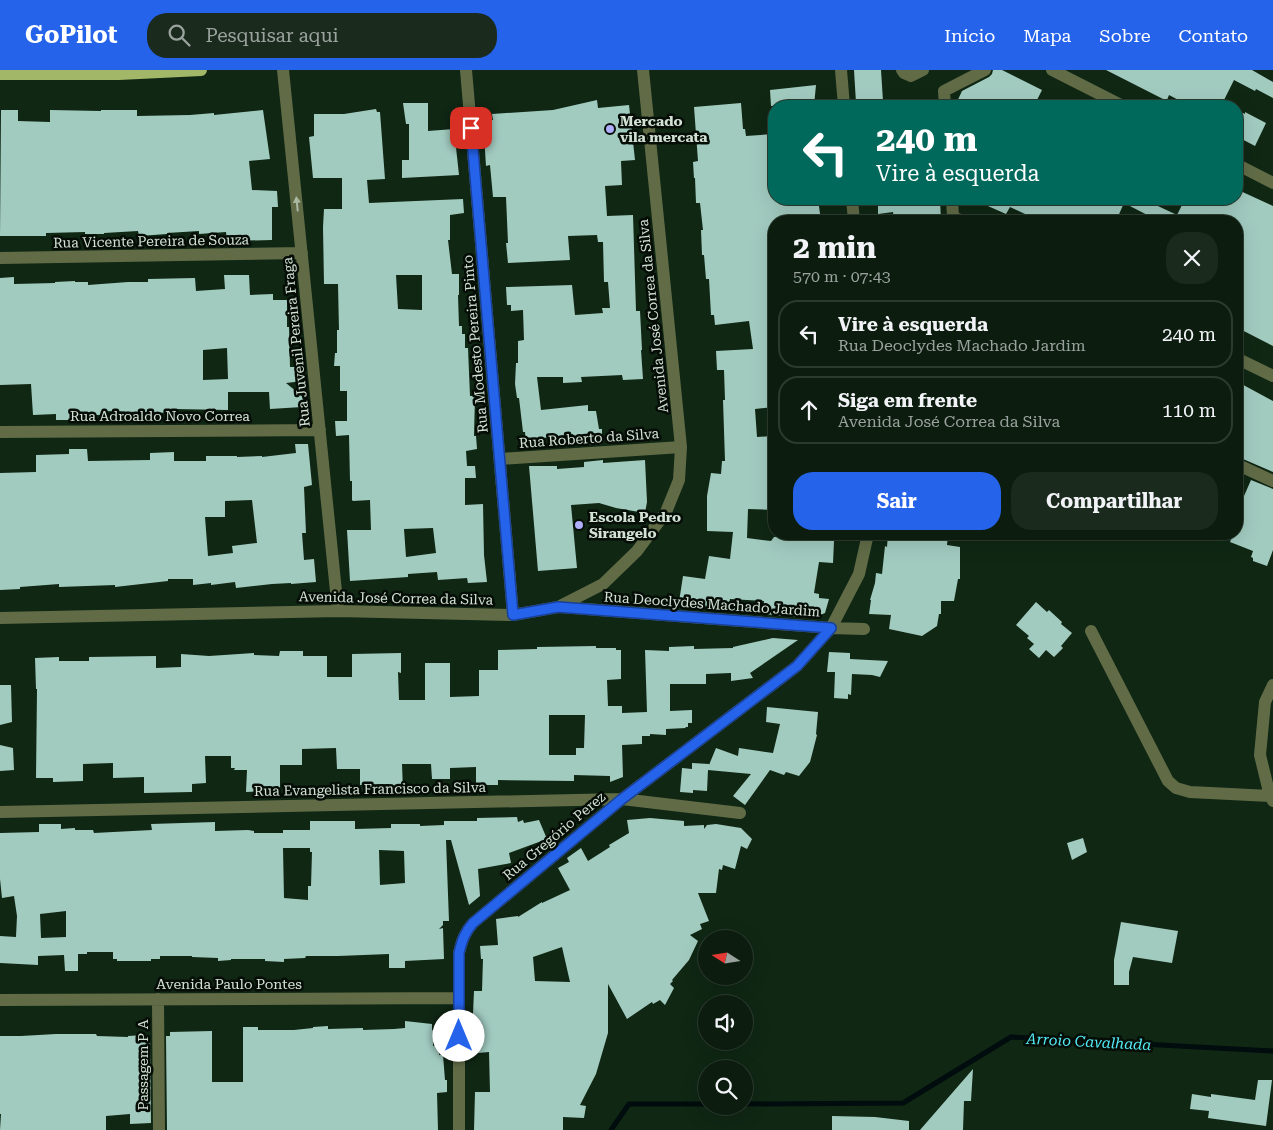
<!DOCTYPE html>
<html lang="pt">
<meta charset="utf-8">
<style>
:root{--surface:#0c1d0f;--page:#1a2a1d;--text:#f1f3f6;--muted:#9aa29e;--line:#2c3b2f;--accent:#2563eb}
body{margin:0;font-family:"Roboto Serif",serif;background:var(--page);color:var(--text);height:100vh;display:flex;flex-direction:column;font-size:19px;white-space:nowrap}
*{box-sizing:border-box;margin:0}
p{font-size:16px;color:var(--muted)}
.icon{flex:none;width:28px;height:28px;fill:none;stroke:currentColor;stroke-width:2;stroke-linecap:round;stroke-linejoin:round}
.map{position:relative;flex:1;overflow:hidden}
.sheet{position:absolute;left:768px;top:145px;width:475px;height:325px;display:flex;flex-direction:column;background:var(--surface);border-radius:20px;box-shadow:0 5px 20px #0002,0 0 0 1px var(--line)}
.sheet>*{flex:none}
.banner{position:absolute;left:768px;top:30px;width:475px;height:105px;border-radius:20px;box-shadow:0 5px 20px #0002,0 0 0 1px var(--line);background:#00695c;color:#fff;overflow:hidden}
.needle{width:32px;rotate:282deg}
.buttons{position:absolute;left:698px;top:860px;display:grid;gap:10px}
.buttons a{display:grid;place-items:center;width:55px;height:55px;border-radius:50%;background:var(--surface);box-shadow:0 5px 20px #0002,0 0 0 1px var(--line);font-size:25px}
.pin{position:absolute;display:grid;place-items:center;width:42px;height:42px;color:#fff;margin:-21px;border-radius:10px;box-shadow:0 2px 8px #0006}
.me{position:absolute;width:55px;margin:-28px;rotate:0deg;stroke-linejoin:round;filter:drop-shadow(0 0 4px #0008)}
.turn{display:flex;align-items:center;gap:18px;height:105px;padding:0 25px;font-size:22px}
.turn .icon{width:65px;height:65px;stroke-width:2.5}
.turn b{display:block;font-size:35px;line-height:42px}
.round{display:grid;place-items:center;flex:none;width:52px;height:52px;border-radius:20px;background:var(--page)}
.headline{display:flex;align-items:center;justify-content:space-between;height:85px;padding:0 25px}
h1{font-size:30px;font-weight:700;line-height:38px}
.button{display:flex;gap:10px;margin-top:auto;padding:10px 25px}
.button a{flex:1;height:58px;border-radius:20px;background:var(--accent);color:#fff;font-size:20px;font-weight:700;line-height:58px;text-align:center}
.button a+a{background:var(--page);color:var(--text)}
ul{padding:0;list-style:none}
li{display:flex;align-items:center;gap:15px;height:68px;margin:0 10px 8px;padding:0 15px;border:2px solid var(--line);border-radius:20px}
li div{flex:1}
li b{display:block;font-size:19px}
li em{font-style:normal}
header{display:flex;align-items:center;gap:30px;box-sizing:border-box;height:70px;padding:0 25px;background:var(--accent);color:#fff}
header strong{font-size:24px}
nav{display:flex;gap:28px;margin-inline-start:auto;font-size:18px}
.search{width:350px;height:45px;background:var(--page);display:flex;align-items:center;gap:12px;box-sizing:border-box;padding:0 18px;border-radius:20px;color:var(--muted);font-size:19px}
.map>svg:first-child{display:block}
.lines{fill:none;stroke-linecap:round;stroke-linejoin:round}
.stream{stroke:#000c0d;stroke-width:5}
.building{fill:#a2cbc0;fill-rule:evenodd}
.minor{stroke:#616c47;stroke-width:12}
.major{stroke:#a2b767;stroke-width:12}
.oneway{fill:#abb9a3}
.route-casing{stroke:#184099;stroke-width:12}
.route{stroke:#2563eb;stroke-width:9}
.poi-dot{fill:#afaefa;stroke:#050d06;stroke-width:2}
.labels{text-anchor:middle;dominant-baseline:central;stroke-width:5;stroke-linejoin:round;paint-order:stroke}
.poi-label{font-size:14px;font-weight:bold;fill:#d3e2d5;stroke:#050d06;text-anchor:start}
.street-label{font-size:14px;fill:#d3e2d5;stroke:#050d06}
.water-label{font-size:15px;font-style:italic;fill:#53eaf7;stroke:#050d06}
</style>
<header>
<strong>GoPilot</strong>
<div class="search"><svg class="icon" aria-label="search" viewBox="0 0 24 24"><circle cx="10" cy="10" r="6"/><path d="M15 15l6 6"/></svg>Pesquisar aqui</div>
<nav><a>Início</a><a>Mapa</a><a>Sobre</a><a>Contato</a></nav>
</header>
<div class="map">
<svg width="1273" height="1060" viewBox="0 0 1273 1060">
<rect width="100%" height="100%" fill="#102714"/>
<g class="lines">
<path class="stream" d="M744,1034L903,1033L1011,967L1273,981
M611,1060L629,1034H706"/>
</g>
<path class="building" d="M854,0H881L883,31L856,33Z
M993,0H1002L1042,20L1034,36H955L962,21L989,7L992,4Z
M1106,0H1252L1273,12V28L1256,19L1255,21L1234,10L1221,36H1190L1169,25L1167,30H1165Z
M816,15L814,36H771L770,20Z
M597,30L598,38L629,35L635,90L621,91L622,115L605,116L607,146L633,145L636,241H640L642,280H641L643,309L623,310L622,305L581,307L582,312L563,313V307H537L541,340L588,335V341H596L599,359H602V374L583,375V372L573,373V364L543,368L544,372L526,374L525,362H523L519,328H517L515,314L516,293H518V271L524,270L523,240L511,241V235H507L506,217L572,215L575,245L603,243L602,238H610L608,212H604L603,172H598L597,165L568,166L570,190L508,193L506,173H508L506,127H493L490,95L486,96L484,65V51L493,50L492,44L553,40Z
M403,33H428V61L454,59L459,105L402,108V90H409V54H406Z
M741,33L743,59H745L746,66L774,64V89L771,90L774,129H818L821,151H774V337L755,339L757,367L772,366L774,440L748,439L747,468L771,471L774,467H782V464H799V468L834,471L833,493L819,492L814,523L819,524V528L829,529L825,543L813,548L763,544L764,531L730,529L729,534L714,532L713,538L679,532L683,506L705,509L709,486L730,489L733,462L707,461V426L711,403L721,404L722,391H725L723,330H725L724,300H717L716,281L753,279L749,251L715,255L714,245H711L709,209H706L704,185H702L701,160H703L700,133H696L695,108H694L693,92L698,91L694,37Z
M376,39L377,42H380L385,109L367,110L369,133L463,129L464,143L450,145V170H448L452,204H459V225H458L459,256H462V264H465V278H468L470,326H475L474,366H476L477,379L466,381L467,396H475L476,408H465V435L483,434L484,485L487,512L468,513L467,508L438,510L437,502L408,504V507L350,511L347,460H371L370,430L353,431L352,430V411H350L349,365L336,366L335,351H347V321H340V296H334L335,283H337V260H339L338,214H324L323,157L324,139H342V108H313L309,67L314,66V44H344ZM396,205H422V240L398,239ZM433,458L436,483L406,487L404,459Z
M1,40H18V51L50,52V40L101,41V40H137V46L190,45L214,43V45L263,40L270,89L249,91L252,120L277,121L278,137H272V170L227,171L226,162L199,164V161L167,163V164L139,166L138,161L104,163V164H85V162L46,163V166H0Z
M1236,40L1245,44V42L1266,53L1255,76L1236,66Z
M1236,119L1273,136V276L1236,257V151H1159L1124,133L1116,151H1040L1010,137L1006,144L972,129H1143L1177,145L1185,129H1236Z
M889,129H940L941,151H894L893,142L878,144V132L889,130Z
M224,205H249L250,225L273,224V230H287V257H289L290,297H302L303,311L286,313L303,327L302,337L270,339L269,322H228V340L175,339L174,343L105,341V345H88V350H56V344L33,345L31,314L0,315V208L14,207V214L55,213V212L75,211V212H88V215L128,212H148V209L195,208L196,221L225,219ZM227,278L228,309L203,310V280Z
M1236,311L1273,331V402L1236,386Z
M295,374H308L312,415L304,417L306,463H302L304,490L314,489L316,512L291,514V513L272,514L236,518L235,512L211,515V513L193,515V509H168V511L115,517V515L59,517V514L20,517V519L0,520V403L36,402V385L69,384V379H87L88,391L150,390V383L174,382V391H206V386H237V387L262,386V387L296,383ZM252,430L257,473L232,476L233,483L208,486L205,447H225V431Z
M603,390V393L645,390L647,432L645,443L616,438L599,433L571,435L577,498L538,501L529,396H557V399L584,397V392Z
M1251,410L1273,419V480L1267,496L1253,491V488L1251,487L1253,481L1230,472L1233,464H1236V423L1244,426Z
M888,464H948L947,475L960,477V509H958L954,531H941V544H939L937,556L922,566L889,559L891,545L869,544L871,530H870L875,513L876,503L882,504L885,476L887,477Z
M1036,532L1047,542L1049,540L1062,552L1061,554L1072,563L1061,576L1063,578L1054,587L1046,580L1039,588L1029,579L1034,574L1027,568L1029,566L1016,555Z
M773,568L798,570L750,603L753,608L731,611V603L706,604V614H670V641L692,640V653H688V657H685L686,658L666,659V665L650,664V666H642V674L622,675L623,707L610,712V706L574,705V711L498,710V715H476V697L450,698V709H432L431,694H402L403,721H389V714L360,715V699H337L336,678L302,679V695H280V720L246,722L247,700H234L235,698H231V686H205L206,713L192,714V722L144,723V707L113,708V693L83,694V711L53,712V708H36L37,619H36L35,588L59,587V591H89V587L156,586V598L181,597V584L209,586L254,583V585L279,586L280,581H303V586H327V607H352V584L401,583V603L398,602L399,630H425V593H450V627L479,626V600H498V580L537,579V577L596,576V578H616V580H621V609L607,610L608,636H622V643L647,642L645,580L669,581V577L694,576V579L733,578V577ZM549,645H585L584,678H576V685H549Z
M829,582L850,583V589L888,591L880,607L872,605L852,604L851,625L848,624V629L834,628L835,602H827Z
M0,615H11L12,652L0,655Z
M767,637L818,642L816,664L817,665L810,692L799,706L786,702L784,705L770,700L745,735L733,726L751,704L708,700L707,721L693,720V723L680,722L682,698L692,699V693L709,694V695L716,678L738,686L739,678L773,683L780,654L766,652Z
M0,675L13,678L14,700L0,701Z
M517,747L518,752L523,750L524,753L539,750L547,769L509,783L511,793L478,799L480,826L469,835L451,770H446L449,851H443V855L439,859L443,858L444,889L405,891V898H389V884L338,886H306L305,888L284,889V892L265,891V889H231V890L218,891V888L192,887V886H160V889H151V891H117V889H113V882H87V884H78V901H65L64,885L38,886V895L0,893V866L16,867L17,846L14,826L2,828L0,809V763L39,762V754H61V759L75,758V760H93L94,763L152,760L151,754L215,752V761L248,760L254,761V763H283V760H310V751H355V759L391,758V754H420V756L444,755V751H477V748ZM283,778H310V782H312L311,816H308V830L284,828ZM379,780L404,781L405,813L380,815ZM66,841V867L41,868L40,844Z
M650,748L684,751V756L704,755V759L707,755L716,754L741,758L752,769L747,779L741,776L735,799L723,795L722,800L719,799L716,823H698L709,851L700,854L702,859L690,865L698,871L689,890L672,910L673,911L670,914L674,918L665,935L660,930L653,934L652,932L627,949L608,914V963L596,1004L580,1035L586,1036L584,1048L563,1047V1060H474L475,1022H490L489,982L478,983V963H473V944L474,921H482L483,889H481L480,876L498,875L496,849L518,846V847L542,832V833L570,820L558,798L569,792L567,788L581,778L588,791L610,777L609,775L629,763L627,750ZM562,877L570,912L535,911L533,887Z
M1083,768L1087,782L1072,790L1067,773Z
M1121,852L1178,861L1172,893L1133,887L1129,902V915H1114V890Z
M405,951L432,954V960L434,961L433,976H437V979H439V985H443L445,1010H447V1022L437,1023L438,1060H167L166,966H170V962L212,961V1012H243V957H258V960H294L313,958V957L328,956V959L363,958V960L394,959L405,958Z
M56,964H96L97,966L128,967V966L144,965L145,966H150L151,1053L130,1054V1044L106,1046V1060H0L1,1044H0V966H21Z
M973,999L971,1031H964L963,1060H920Z
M1258,1010H1272L1266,1056L1208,1048L1209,1041L1190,1039L1192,1024L1211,1027V1024L1255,1030Z
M832,1046L875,1047L909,1051V1060H832Z"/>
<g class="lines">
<path class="minor" d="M283,0L338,541
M466,0L513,545
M841,0L844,36
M902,0L904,3L911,6L923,0
M1052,0L1123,36
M945,36L944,21L985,0
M1236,94L1273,113
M852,129L854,151
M952,129L953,147L963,151
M0,188L302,183
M1236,288L1273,306
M0,362L320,360
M500,389L681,377
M1236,394L1273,411
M560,537L831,558L864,559
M0,548L338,541L513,545L558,537L603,514L637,481L666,442L679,410L681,377L643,0
M1091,561L1168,711L1176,718L1190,722L1270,726
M1273,615L1265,632L1260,685L1270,726L1273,731
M0,742L622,729L740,743
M158,929L159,1060
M0,930L459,928
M459,1060V883C462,870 465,862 473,853L622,729L797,596L831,558L859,504L868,464"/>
<path class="major" d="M0,4H119L201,0"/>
</g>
<defs><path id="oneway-solid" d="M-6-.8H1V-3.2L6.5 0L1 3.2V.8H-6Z" transform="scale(1.25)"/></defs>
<use class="oneway" href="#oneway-solid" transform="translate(297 134) rotate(-96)"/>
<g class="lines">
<g class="route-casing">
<path id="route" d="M459,966V883C462,870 465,862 473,853L622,729L797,596L831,558L558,537L513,545L471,58"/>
</g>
<use href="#route" class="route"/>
</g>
<g class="poi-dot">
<circle cx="610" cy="59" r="5"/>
<circle cx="579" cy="455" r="5"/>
</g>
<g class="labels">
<g class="poi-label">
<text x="620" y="51">Mercado<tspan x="620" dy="16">vila mercata</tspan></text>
<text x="589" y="447">Escola Pedro<tspan x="589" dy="16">Sirangelo</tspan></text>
</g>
<g class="street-label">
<text transform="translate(151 171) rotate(-1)">Rua Vicente Pereira de Souza</text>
<text transform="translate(653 246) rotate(-96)">Avenida José Correa da Silva</text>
<text transform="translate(296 272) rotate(-96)">Rua Juvenil Pereira Fraga</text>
<text transform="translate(475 274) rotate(-95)">Rua Modesto Pereira Pinto</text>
<text x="160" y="346">Rua Adroaldo Novo Correa</text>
<text transform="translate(589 368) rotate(-4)">Rua Roberto da Silva</text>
<text transform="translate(396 528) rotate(1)">Avenida José Correa da Silva</text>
<text transform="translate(712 534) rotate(4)">Rua Deoclydes Machado Jardim</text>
<text transform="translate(370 719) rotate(-1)">Rua Evangelista Francisco da Silva</text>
<text transform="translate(554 766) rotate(-40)">Rua Gregório Perez</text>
<text x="229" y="914">Avenida Paulo Pontes</text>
<text transform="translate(143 995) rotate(-90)">Passagem P A</text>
</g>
<g class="water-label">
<text transform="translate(1089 972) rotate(3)">Arroio Cavalhada</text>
</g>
</g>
</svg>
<div class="buttons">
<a><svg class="needle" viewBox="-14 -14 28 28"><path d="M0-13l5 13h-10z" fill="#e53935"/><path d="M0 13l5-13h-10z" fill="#9aa29e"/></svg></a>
<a><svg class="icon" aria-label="sound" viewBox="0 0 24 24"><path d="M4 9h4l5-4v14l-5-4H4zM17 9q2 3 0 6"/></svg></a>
<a><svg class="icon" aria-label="search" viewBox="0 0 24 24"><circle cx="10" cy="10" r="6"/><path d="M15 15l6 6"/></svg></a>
</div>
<div class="pin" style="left:471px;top:58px;background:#d93025"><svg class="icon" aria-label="arrive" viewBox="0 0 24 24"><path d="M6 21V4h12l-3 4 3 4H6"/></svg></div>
<svg class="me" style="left:459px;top:966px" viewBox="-20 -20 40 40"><circle r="19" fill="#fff"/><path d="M0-13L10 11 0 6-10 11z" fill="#2563eb"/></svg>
<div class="banner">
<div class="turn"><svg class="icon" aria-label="left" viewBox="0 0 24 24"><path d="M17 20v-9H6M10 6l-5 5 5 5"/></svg><div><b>240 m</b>Vire à esquerda</div></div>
</div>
<section class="sheet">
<div class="headline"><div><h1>2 min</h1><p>570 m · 07:43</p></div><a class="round"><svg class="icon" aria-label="close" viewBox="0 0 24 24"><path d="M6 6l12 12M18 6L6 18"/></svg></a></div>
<ul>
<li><svg class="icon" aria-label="left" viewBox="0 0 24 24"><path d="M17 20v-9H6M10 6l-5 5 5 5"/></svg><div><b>Vire à esquerda</b><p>Rua Deoclydes Machado Jardim</p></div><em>240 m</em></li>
<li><svg class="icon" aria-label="ahead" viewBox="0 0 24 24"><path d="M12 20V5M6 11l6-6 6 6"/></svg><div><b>Siga em frente</b><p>Avenida José Correa da Silva</p></div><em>110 m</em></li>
</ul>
<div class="button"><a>Sair</a><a>Compartilhar</a></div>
</section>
</div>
